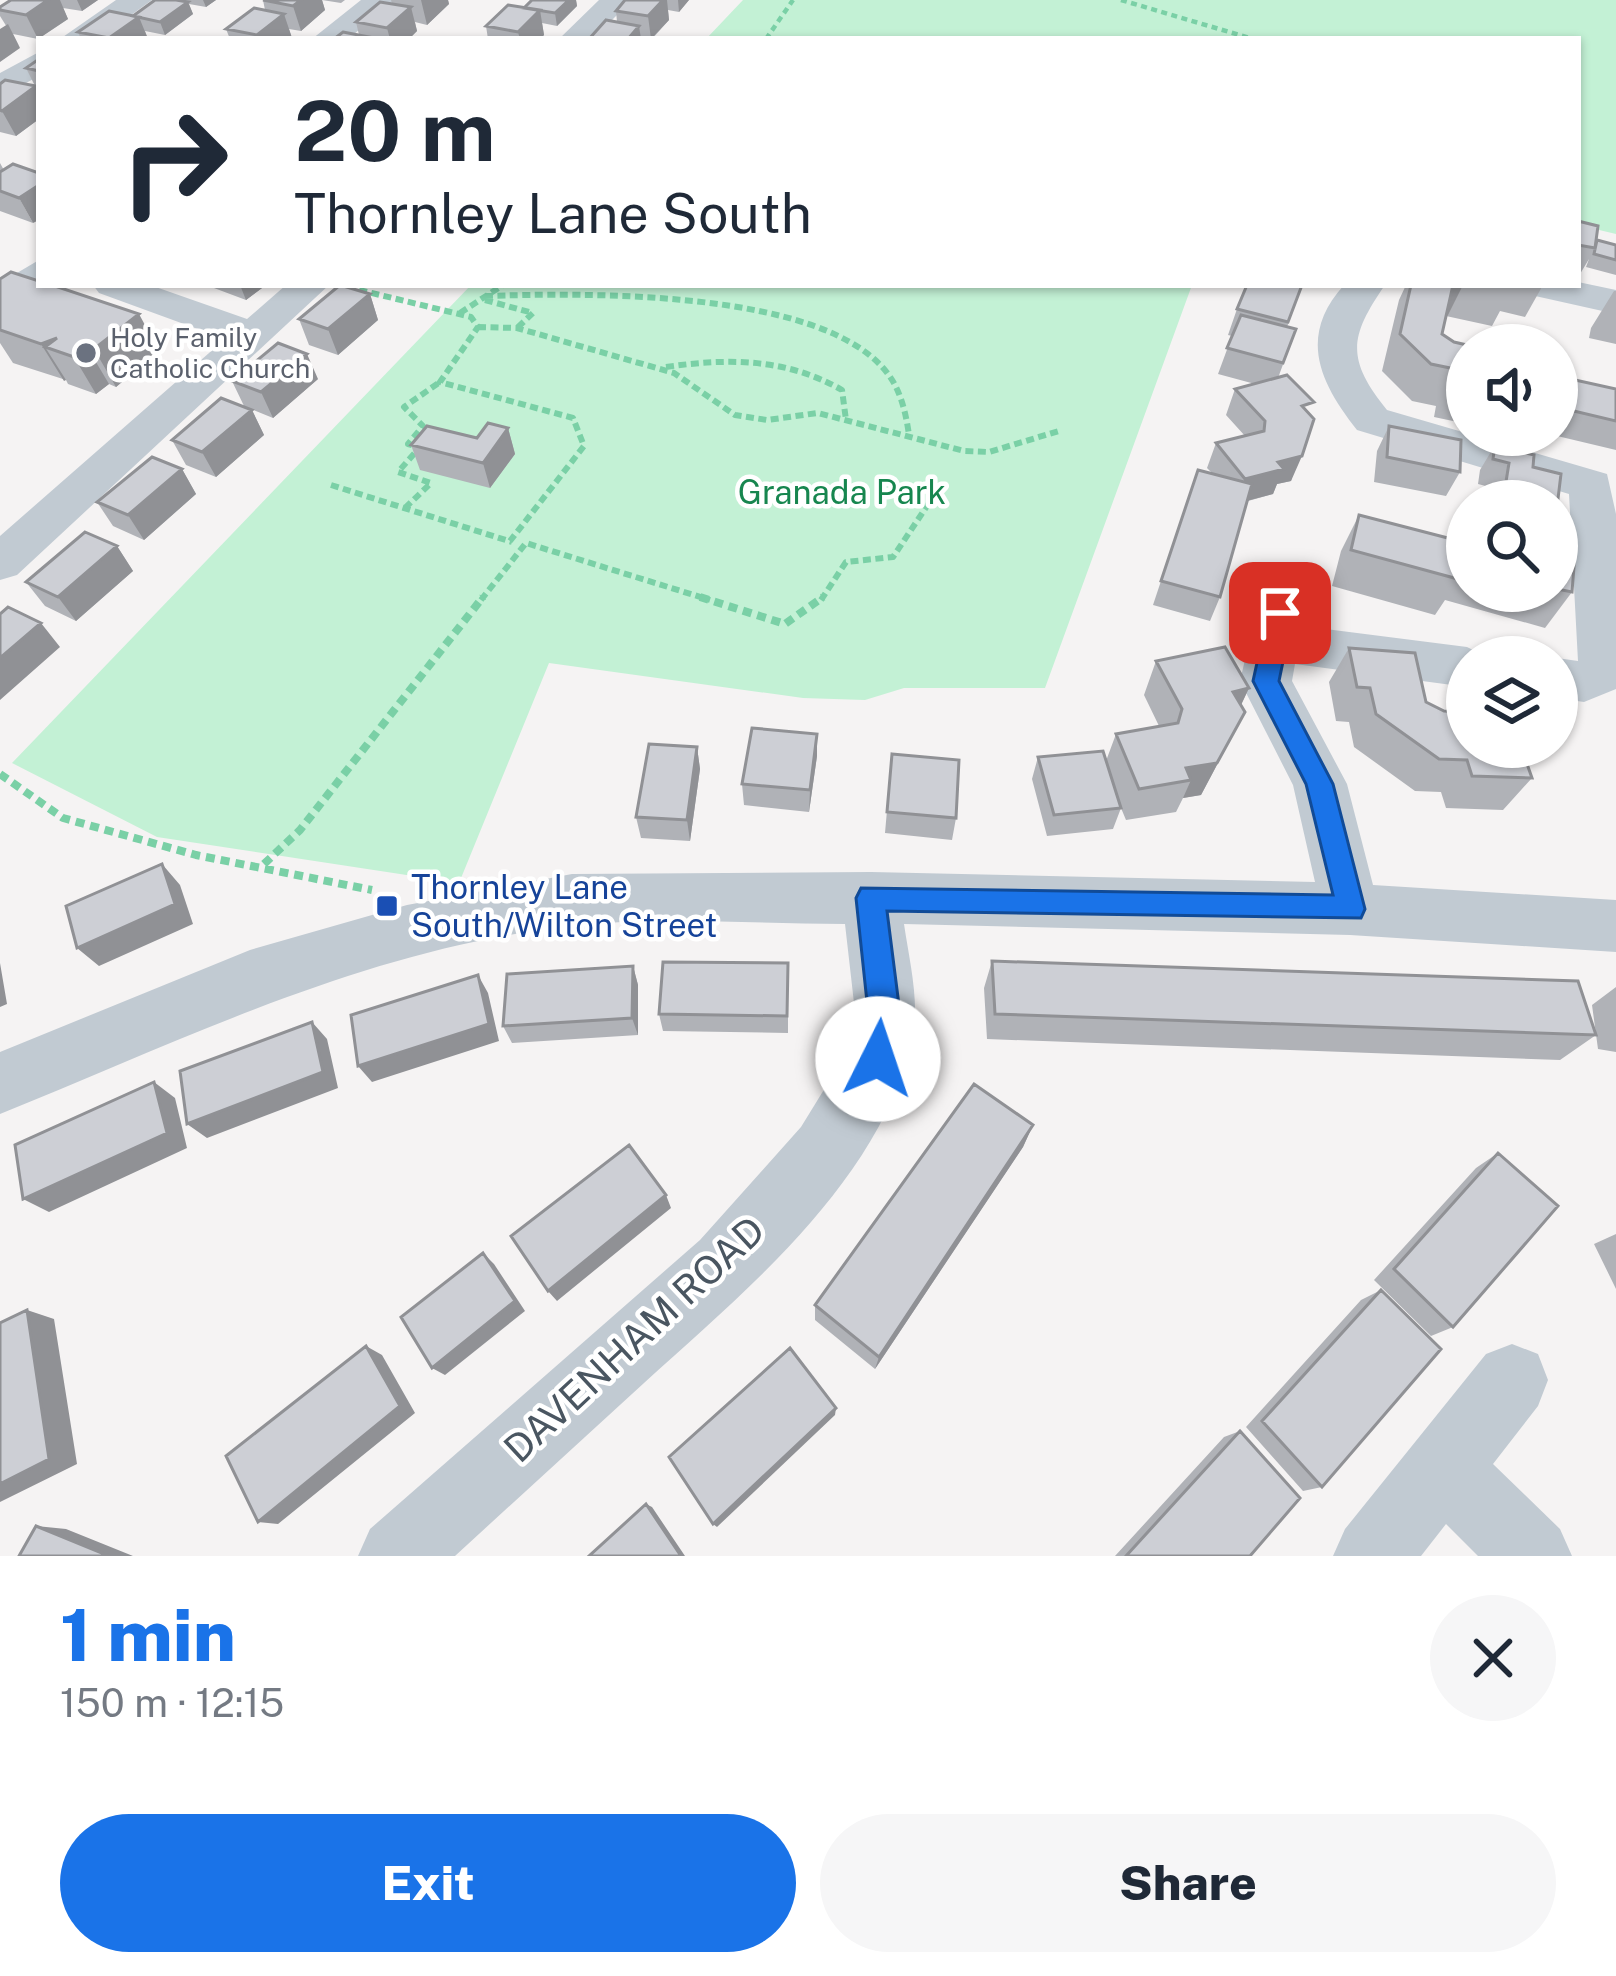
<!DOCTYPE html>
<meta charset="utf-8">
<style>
:root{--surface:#fff;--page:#f6f6f7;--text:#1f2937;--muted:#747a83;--accent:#1a73e8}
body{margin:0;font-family:"Public Sans",sans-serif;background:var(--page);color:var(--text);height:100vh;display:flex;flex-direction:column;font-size:45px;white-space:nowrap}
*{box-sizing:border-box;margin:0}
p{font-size:39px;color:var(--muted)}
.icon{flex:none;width:66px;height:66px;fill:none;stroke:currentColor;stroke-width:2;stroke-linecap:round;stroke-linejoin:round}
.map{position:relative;height:1556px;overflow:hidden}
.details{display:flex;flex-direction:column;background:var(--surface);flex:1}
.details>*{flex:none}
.banner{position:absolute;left:36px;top:36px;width:1545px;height:252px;border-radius:0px;box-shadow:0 3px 9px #0004;background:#fff;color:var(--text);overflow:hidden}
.fabs{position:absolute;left:1446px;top:324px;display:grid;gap:24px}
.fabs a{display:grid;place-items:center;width:132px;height:132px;border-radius:50%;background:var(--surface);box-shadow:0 3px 9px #0004;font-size:60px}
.pin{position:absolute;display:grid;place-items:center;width:102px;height:102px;color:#fff;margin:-51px;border-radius:24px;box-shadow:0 6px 18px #0006}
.me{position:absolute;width:132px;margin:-66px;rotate:4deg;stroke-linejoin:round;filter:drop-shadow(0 0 9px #0008)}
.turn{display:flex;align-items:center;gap:42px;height:252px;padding:0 60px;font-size:54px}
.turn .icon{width:156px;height:156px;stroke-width:2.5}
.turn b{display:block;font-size:84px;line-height:102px}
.round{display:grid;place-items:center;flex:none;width:126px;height:126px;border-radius:63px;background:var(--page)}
.overview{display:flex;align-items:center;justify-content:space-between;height:204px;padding:0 60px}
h1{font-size:72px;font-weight:800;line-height:90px;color:var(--accent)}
.primary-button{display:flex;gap:24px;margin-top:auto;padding:24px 60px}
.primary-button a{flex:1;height:138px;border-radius:72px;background:var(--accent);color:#fff;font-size:48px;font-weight:800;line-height:138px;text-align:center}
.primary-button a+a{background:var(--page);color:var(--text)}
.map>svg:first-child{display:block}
.green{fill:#c3f1d5}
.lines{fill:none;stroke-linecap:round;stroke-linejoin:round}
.path-far2{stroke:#7ad0a6;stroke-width:4.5;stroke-dasharray:6 4.5;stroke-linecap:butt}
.path-far1{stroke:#7ad0a6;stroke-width:6;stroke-dasharray:8 4.5;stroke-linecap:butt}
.path{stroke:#7ad0a6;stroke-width:8;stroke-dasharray:9 6;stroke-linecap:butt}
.minor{fill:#c1cad2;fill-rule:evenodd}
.wall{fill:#b0b2b7}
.shaded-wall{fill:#909195}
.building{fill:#cdcfd5;stroke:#909195;stroke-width:3}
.route{fill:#1a73e8;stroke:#114b97;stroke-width:3}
.worship-dot{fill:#6b7280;stroke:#fff;stroke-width:4.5}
.transit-dot{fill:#1a4fb4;stroke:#fff;stroke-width:4.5}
.labels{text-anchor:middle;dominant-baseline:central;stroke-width:9;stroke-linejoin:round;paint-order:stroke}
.far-worship-label{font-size:27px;fill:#5b616d;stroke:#fff;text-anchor:start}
.park-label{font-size:33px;fill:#17864f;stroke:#fff}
.transit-label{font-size:33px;fill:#164399;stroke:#fff;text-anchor:start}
.near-street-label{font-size:39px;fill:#4a5661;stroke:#fff}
</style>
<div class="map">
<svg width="1616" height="1556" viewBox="0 0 1616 1556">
<rect width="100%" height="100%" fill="#f5f3f3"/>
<path class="green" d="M743,0H1616V234L1578,225V39H706Z
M471,285H1192L1045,688H904L865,700L803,698L549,663L459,883L157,837L12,763Z"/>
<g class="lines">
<path class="path-far2" d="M1121,0L1253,39
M766,39L793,0"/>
<path class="path-far1" d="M347,287L471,317L478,327L440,382L573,418L584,446L510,541
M485,296C582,293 824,288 888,374C901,391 906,414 909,435
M485,300L533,313L517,328
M460,313L503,285
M478,327L517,328L674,373L735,415L767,420L818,413L964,451L989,452L1059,431
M666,367C728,358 786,358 842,390L846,420
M331,485L512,542
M405,508L431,483L398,472L420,447L408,444L423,426L404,407L440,382
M481,600L526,543L710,600
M821,600L846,562L893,557L937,491"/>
<path class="path" d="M700,597L785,624L823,597
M0,774L63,818L196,855L372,890
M264,864L300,830L483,597"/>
<path class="minor" d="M116,0H152L98,39H60Z
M361,0H395L348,39H312Z
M599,0H632L593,39H559Z
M39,52V76L0,97V73Z
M39,260V285H47L14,310L0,314V283Z
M1578,282L1616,290V314L1522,293L1516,285Z
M93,285H150L247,319L286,285H329L17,575L0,580V536L225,339L99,293Z
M1344,285H1385C1349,337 1346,359 1387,410L1607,474L1616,514V689L1584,702L1557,698V658L1578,661L1569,494L1357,430C1319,382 1298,336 1344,285Z
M1287,565L1304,570L1311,583L1302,626L1467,647L1487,657H1467V687L1295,664L1292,681L1347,784L1373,885L1616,900V952L1350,935L904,924C910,965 922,1010 910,1051C871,1189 745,1291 644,1383C581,1441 518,1498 455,1556H358L370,1529L700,1240L801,1127L849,1049L854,1003L845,924C755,924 660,916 571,926C366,949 188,1038 0,1114V1052L250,950L407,905L572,874L871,872L1315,882L1293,785L1240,681L1263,583L1270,570Z
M1512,1344L1538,1354L1548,1380L1538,1406L1493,1464L1560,1529L1572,1556H1478L1446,1524L1421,1556H1333L1345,1529L1486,1354Z"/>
</g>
<path class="wall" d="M11,0H98L82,11L63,8L68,19L38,39L13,34L20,48L0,16V7Z
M155,0H216L206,7L189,4L193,14L165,35L145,31L148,39H81L78,32L132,16Z
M263,0H345L341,3L322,0L325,10L301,31L289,29L292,38L291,39H230L226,29L265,10Z
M391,0H448L449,4L427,25L415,22L417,31L409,39H334L359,35L356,22L392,4Z
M532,0H576L577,6L557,26L542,23L544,35L540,39H488L486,26L524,8Z
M625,0H689L679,12L668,10L669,20L652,39H589L617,22L616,11Z
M39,59V119L16,136L0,132V84L35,86L26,68Z
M0,163L33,223L0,211Z
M1578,221L1595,244L1616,245V275L1586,267L1589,259L1580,274H1578Z
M0,279L159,351L116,387L109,384L96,394L68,384L66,380L13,363L0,343Z
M206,285H266L246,300Z
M1302,285L1287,327L1296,329L1278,378L1309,413L1291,481L1277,484L1273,494L1248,501L1220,597L1210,621L1153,605L1198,470L1212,473L1207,468L1216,443L1245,436L1226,415L1235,389L1255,384L1218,374L1232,336L1228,335L1237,309Z
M1406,285H1543L1525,317L1500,311L1492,326L1446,316L1442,334L1454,342L1467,345V424L1434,417L1436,406L1412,401L1382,371L1399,300Z
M1614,291H1616V344L1589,338L1591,328Z
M370,294L378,320L338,355L309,345L299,319Z
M1557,376L1616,389V450L1553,435H1557Z
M318,379L273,418L244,406L232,381Z
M252,410L264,435L216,477L186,465L172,440Z
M1389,426L1460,472L1446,496L1374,482L1377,451Z
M508,428L515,454L490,488L420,470L411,445L477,438Z
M1495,445L1533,467L1557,501H1491L1493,488L1478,484L1480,470Z
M182,469L196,494L144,540L113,526L97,502Z
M1359,515L1465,543L1467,539V591H1557V550L1572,592L1545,628L1445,600L1435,615L1332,586L1341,551Z
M117,546L133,571L76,621L45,606L26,582Z
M1349,648L1426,702L1532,778L1503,810L1446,808L1441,792L1415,791L1354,747L1349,722L1336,721L1329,682Z
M1156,661L1249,688L1241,705L1245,712L1201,795L1183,798L1176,812L1126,820L1121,808L1113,829L1047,836L1032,779L1038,757L1106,761L1116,734L1159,726L1144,695Z
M697,747L700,769L690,841L641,838L636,817Z
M892,754L956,818L952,840L885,833Z
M817,756L809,812L744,805L742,784Z
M992,961L1596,1035L1560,1060L987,1039L984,988Z
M788,963V1033L663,1031L659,1014Z
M633,966L638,985V1035L512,1043L503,1026Z
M1616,987V1052L1598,1049L1592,1005Z
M1033,1125L1023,1147L875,1369L815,1320V1305Z
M1498,1153L1453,1327L1431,1336L1374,1280L1476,1168Z
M1616,1234V1289L1594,1244Z
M1381,1290L1322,1487L1303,1491L1246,1427L1361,1300Z
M1240,1431L1250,1556H1115L1224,1437Z"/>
<path class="shaded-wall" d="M48,0H60L68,19L38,39L26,15Z
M77,0H98L82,11Z
M203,0H216L206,7Z
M301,0H322L325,10L301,31L293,6Z
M421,0H448L449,4L427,25Z
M569,0H576L577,6L557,26L555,13Z
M663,0H667L669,20L651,39L648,16Z
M678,0H689L679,12Z
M188,2L193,14L165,35L160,22Z
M411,7L417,31L409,39H390L387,28Z
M540,10L544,35L540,39H520L518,32Z
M284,14L292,38L259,39L257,35Z
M139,17L148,39H109Z
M8,24L20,48L0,62V29Z
M639,26L641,39H628Z
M36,86L39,91V119L16,136L2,111Z
M39,185V220L33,223L19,198Z
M240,285H266L246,300Z
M1453,285H1463L1448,315L1435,320Z
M370,294L378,320L338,355L328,329Z
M139,314L159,351L116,387L94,349Z
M57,338L45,347L66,380L64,381L41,344Z
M87,347L109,384L96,394L74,357Z
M307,354L318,379L273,418L261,392Z
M252,410L264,435L216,477L202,452Z
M508,428L515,454L490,488L483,463Z
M1302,456L1291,481L1277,484L1273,494L1235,504L1245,479L1278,462Z
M182,469L196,494L144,540L128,515Z
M117,546L133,571L76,621L58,597Z
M41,623L60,647L0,700V658Z
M1249,688L1233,722V692Z
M1245,712L1201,795L1183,798L1191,780L1186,768Z
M817,734V756L809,812L810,790Z
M697,747L700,769L690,841L687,820Z
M162,864L180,885L193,924L99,966L77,948Z
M0,963L7,1004L0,1007Z
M633,966L638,985V1035L632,1018Z
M478,975L488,993L499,1041L372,1082L358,1066Z
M312,1022L327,1039L338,1088L207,1138L187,1124Z
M154,1082L175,1098L187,1148L49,1212L23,1199Z
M1033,1125L1023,1147L875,1369L879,1357Z
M666,1195L671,1208L557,1301L548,1291Z
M483,1253L494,1264L525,1311L445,1375L432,1368Z
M27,1310L54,1319L77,1464L0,1502V1484Z
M366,1346L382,1355L415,1413L278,1524L258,1522Z
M836,1408L835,1415L717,1527L713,1524Z
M646,1504L652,1507L685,1556H681Z
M36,1526L66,1529L133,1556H109Z"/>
<path class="building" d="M11,0H48L26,15L0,10V7Z
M155,0H176L188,2L160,22L133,16Z
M263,0H301L293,6Z
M532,0H569L555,13L524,8Z
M625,0H663L648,16L616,11Z
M380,2L411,7L387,28L356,22Z
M508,5L540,10L518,32L486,26Z
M254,8L284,14L257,35L226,29Z
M109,11L139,17L109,38L78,32Z
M606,20L639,26L628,39H589Z
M343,32L374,38L334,39Z
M39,59V71L26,68Z
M5,80L36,86L2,111L0,110V84Z
M13,164L39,173V185L19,198L0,191V172Z
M1578,221L1598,226L1595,248L1578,245Z
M1597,240L1616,245V260L1594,254Z
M11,272L39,281V285H52L139,314L94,349L87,347L74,357L45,347L57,338L41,344L0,330V279Z
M340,285L370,294L328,329L299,319Z
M1247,285H1302L1288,322L1237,309Z
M1411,285H1453L1442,334L1454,342L1467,345V383L1454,380L1455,369L1431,364L1400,334Z
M1241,315L1296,329L1283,363L1227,348Z
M278,343L307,354L261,392L232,381Z
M1287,375L1314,402L1302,406L1314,419L1302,456L1278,462L1284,469L1245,479L1216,443L1264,431L1265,421L1235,389Z
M1557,376L1616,389V421L1557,407Z
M221,398L252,410L202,452L172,440Z
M488,423L508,428L483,463L411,445L427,426L477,438Z
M1389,426L1461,440L1460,472L1387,457Z
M1495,445L1534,455L1533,467L1561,474L1557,507V501H1530L1504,494L1509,463L1493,459Z
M152,457L182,469L128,515L97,502Z
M1198,470L1252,484L1220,597L1161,581Z
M1359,515L1467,543V564L1461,562L1458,579L1351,550Z
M85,532L117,546L58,597L26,582Z
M1557,550L1575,554L1572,592L1557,589Z
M8,607L41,623L0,658V614Z
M1225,647L1249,688L1233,692L1245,712L1217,763L1186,768L1191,780L1139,789L1116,734L1178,723L1182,709L1156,661Z
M1349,648L1415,653L1426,702L1444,711L1467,712V747H1521L1532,778L1472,776L1467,760L1439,759L1376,714L1370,688L1357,687Z
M752,728L817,734L810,790L742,784Z
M649,744L697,747L687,820L636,817Z
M1103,751L1121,808L1054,815L1038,757Z
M892,754L959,760L956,818L887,812Z
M162,864L175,904L77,948L66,906Z
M992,961L1578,981L1596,1035L995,1014Z
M663,962L788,963L787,1016L659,1014Z
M633,966L632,1018L503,1026L507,974Z
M478,975L489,1024L358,1066L351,1015Z
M312,1022L323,1072L187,1124L180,1071Z
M154,1082L167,1133L23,1199L15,1145Z
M974,1084L1033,1125L879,1357L815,1305Z
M629,1145L666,1195L548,1291L511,1236Z
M1498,1153L1558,1206L1453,1327L1394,1269Z
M483,1253L515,1301L432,1368L401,1317Z
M1381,1290L1441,1349L1322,1487L1262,1421Z
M27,1310L49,1459L0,1484V1323Z
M366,1346L400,1406L258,1522L226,1456Z
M790,1348L836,1408L713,1524L669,1457Z
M1240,1431L1300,1498L1250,1556H1126Z
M646,1504L681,1556H589Z
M36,1526L109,1556H19Z"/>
<path class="route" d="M1280,603L1293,613L1279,681L1333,784L1365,909L1361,918L887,911L901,1021L889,1070L878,1074L867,1070L862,1059L869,1021L856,898L861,888L1333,895L1306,784L1253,681L1268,613Z"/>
<circle class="worship-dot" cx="86" cy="353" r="12"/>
<rect class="transit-dot" x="375" y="894" width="24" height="24" rx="6"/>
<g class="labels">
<g class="far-worship-label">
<text x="110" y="337">Holy Family<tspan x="110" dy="31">Catholic Church</tspan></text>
</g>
<g class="park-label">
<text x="842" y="492">Granada Park</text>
</g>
<g class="transit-label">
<text x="411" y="887">Thornley Lane<tspan x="411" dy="38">South/Wilton Street</tspan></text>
</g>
<g class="near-street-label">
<text transform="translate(634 1339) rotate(-43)">DAVENHAM ROAD</text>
</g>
</g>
</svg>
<div class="fabs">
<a><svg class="icon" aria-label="sound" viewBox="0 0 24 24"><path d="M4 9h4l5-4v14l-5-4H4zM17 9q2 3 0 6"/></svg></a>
<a><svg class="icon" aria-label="search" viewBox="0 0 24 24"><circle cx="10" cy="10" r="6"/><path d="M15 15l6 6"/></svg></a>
<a><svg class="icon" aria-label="layers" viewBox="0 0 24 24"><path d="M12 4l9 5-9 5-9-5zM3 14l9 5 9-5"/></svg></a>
</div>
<div class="pin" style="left:1280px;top:613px;background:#d93025"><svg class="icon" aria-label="arrive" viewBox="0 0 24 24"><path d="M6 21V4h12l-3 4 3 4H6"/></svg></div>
<svg class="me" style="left:878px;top:1059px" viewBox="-20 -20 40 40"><circle r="19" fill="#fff"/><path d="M0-13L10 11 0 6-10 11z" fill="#1a73e8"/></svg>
<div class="banner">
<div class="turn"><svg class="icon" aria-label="right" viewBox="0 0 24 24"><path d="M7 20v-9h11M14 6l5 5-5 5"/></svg><div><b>20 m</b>Thornley Lane South</div></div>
</div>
</div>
<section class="details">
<div class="overview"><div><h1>1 min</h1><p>150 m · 12:15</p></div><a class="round"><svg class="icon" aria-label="close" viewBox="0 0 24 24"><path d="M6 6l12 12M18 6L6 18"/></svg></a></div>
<div class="primary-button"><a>Exit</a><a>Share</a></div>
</section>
